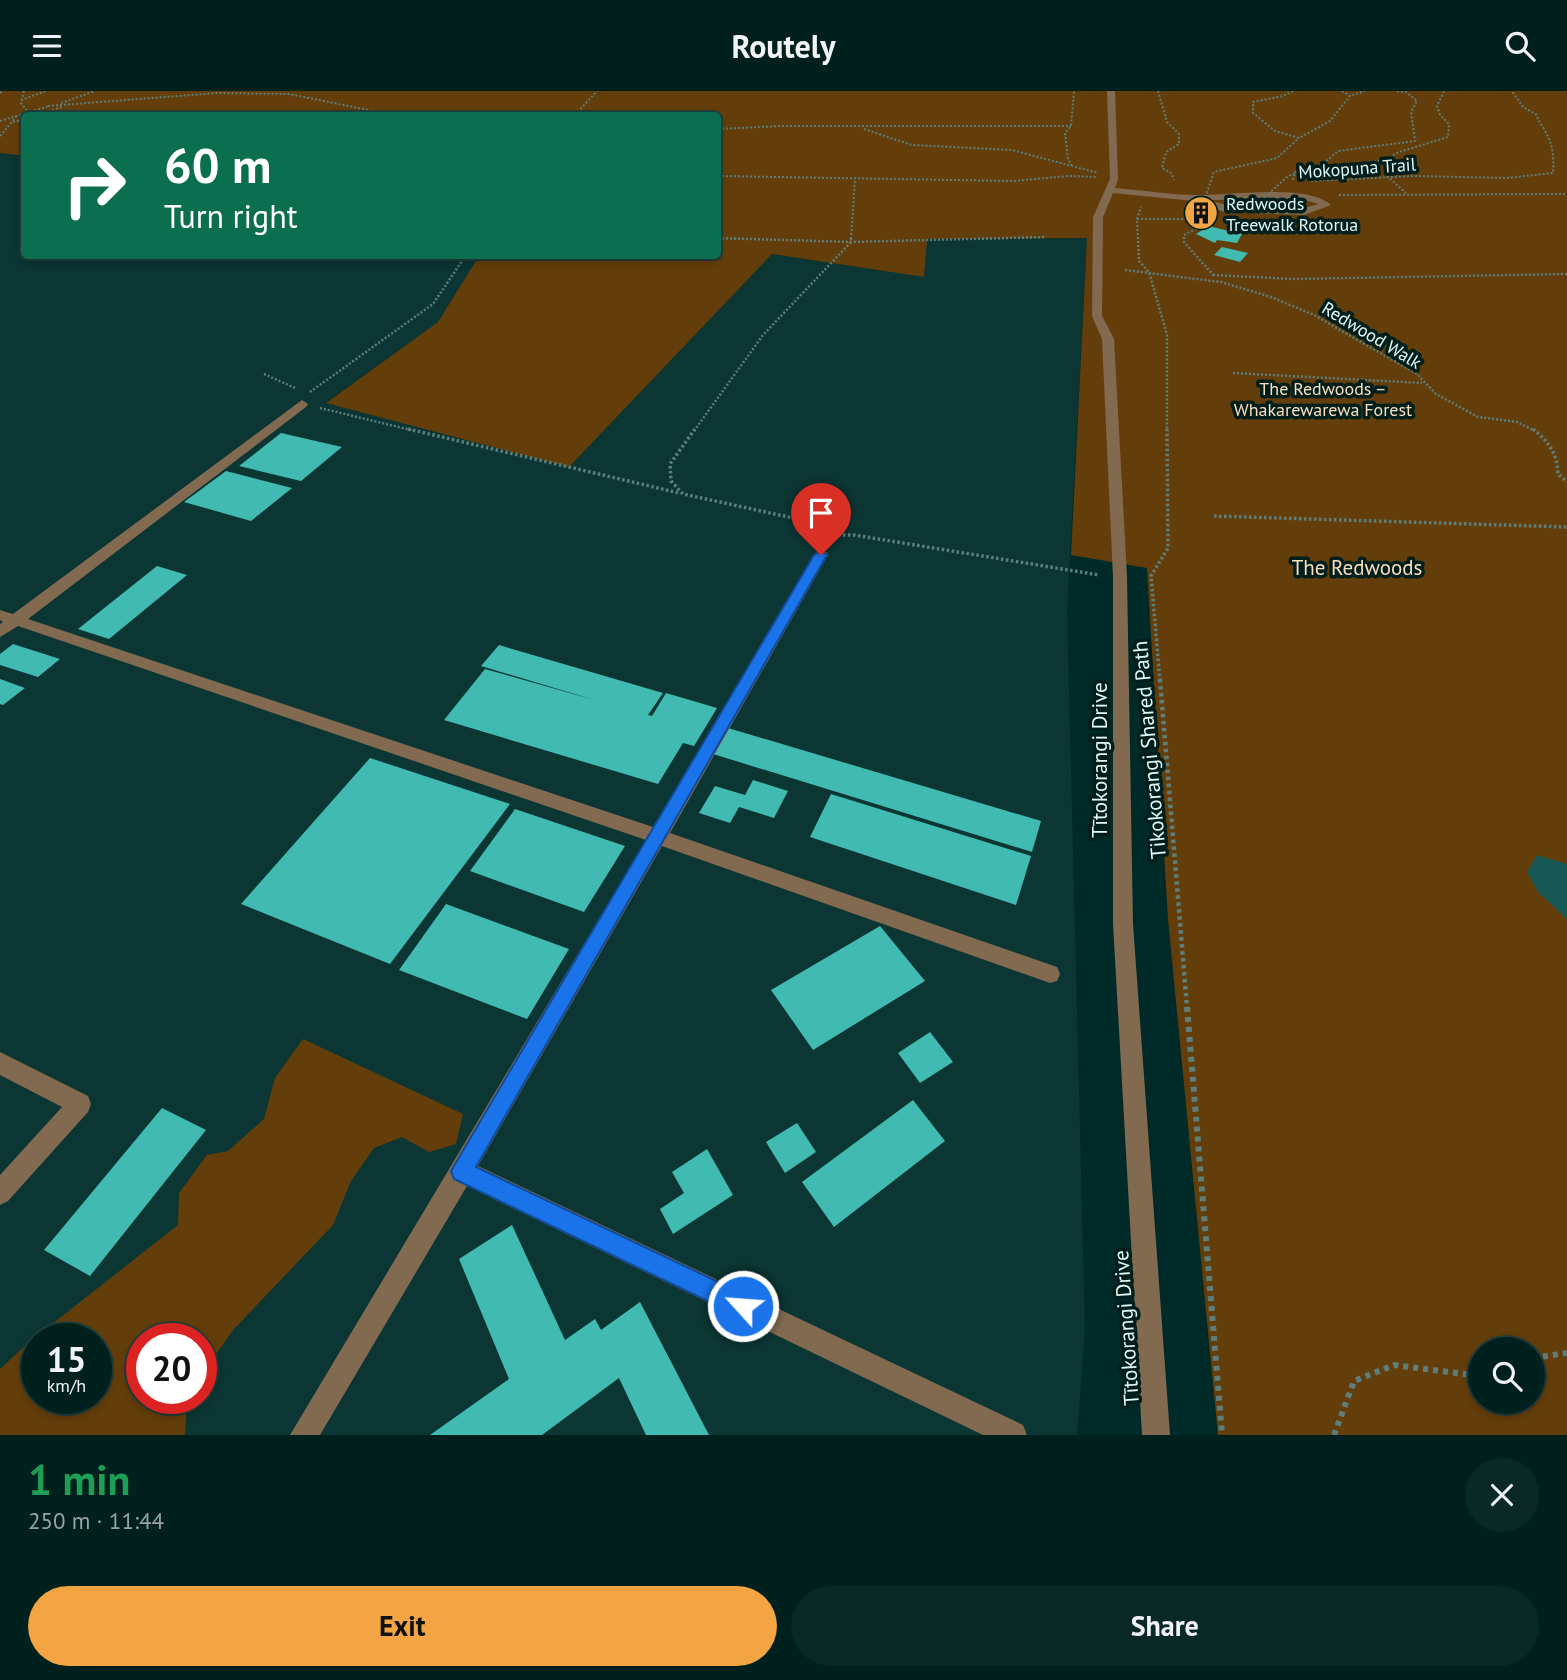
<!DOCTYPE html>
<meta charset="utf-8">
<style>
:root{--surface:#00201d;--page:#0a2826;--text:#f1f3f6;--muted:#95a3a4;--line:#223e3b;--accent:#f3a443}
body{margin:0;font-family:"PT Sans",sans-serif;background:var(--page);color:var(--text);height:100vh;display:flex;flex-direction:column;font-size:26px;white-space:nowrap}
*{box-sizing:border-box;margin:0}
p{font-size:23px;color:var(--muted)}
.icon{flex:none;width:38px;height:38px;fill:none;stroke:currentColor;stroke-width:2;stroke-linecap:round;stroke-linejoin:round}
.map{position:relative;height:1344px;overflow:hidden}
.details{display:flex;flex-direction:column;background:var(--surface);flex:1}
.details>*{flex:none}
.guide{position:absolute;left:21px;top:21px;width:700px;height:147px;border-radius:7px;box-shadow:0 4px 10px #0003,0 0 0 2px var(--line);background:#0b6e4f;color:#fff;overflow:hidden}
.buttons{position:absolute;left:1468px;top:1246px;display:grid;gap:14px}
.buttons a{display:grid;place-items:center;width:77px;height:77px;border-radius:50%;background:var(--surface);box-shadow:0 4px 10px #0003,0 0 0 2px var(--line);font-size:35px}
.speed{position:absolute;left:21px;top:1232px;display:flex;gap:14px;font-size:35px;font-weight:700;text-align:center}
.speed>*{display:grid;place-content:center;width:91px;height:91px;border-radius:50%;background:var(--surface);box-shadow:0 4px 10px #0003,0 0 0 2px var(--line);line-height:1}
.speed small{font-size:18px;font-weight:400}
.speed .limit{border:10px solid #d22;background:#fff;color:#111}
.pin{position:absolute;display:grid;place-items:center;width:60px;height:60px;color:#fff;margin:-72px -30px;border-radius:50% 50% 50% 0;rotate:-45deg;box-shadow:0 0 7px #0007}
.pin .icon{rotate:45deg}
.me{position:absolute;width:77px;margin:-38px;rotate:296deg;stroke-linejoin:round;filter:drop-shadow(0 0 5px #0008)}
.turn{display:flex;align-items:center;gap:24px;height:147px;padding:0 28px;font-size:32px}
.turn .icon{width:91px;height:91px;stroke-width:2.5}
.turn b{display:block;font-size:49px;line-height:60px}
.round{display:grid;place-items:center;flex:none;width:74px;height:74px;border-radius:37px;background:var(--page)}
.head{display:flex;align-items:center;justify-content:space-between;height:119px;padding:0 28px}
h1{font-size:42px;font-weight:700;line-height:52px;color:#1e9e55}
.primary-button{display:flex;gap:14px;margin-top:auto;padding:14px 28px}
.primary-button a{flex:1;height:80px;border-radius:42px;background:var(--accent);color:#111;font-size:28px;font-weight:700;line-height:80px;text-align:center}
.primary-button a+a{background:var(--page);color:var(--text)}
header{display:flex;justify-content:space-between;align-items:center;height:91px;padding:0 28px;background:var(--surface);font-size:32px;font-weight:700}
.map>svg:first-child{display:block}
.built{fill:#0b3633;fill-rule:evenodd}
.green{fill:#643e0a;fill-rule:evenodd}
.water{fill:#185854}
.building{fill:#41bab1}
.lines{fill:none;stroke-linecap:round;stroke-linejoin:round}
.path-far4{stroke:#5d7e7b;stroke-width:2;stroke-dasharray:2 2;stroke-linecap:butt}
.path-far3{stroke:#5d7e7b;stroke-width:2.5;stroke-dasharray:2 2;stroke-linecap:butt}
.path-far2{stroke:#5d7e7b;stroke-width:3.5;stroke-dasharray:2.5 2.5;stroke-linecap:butt}
.path-far1{stroke:#5d7e7b;stroke-width:4.5;stroke-dasharray:3.5 3.5;stroke-linecap:butt}
.path{stroke:#5d7e7b;stroke-width:6;stroke-dasharray:5 5;stroke-linecap:butt}
.minor{fill:#826a51;fill-rule:evenodd}
.path-bridge{stroke:#5d7e7b;stroke-width:2;stroke-dasharray:2 2;stroke-linecap:butt}
.route{fill:#1a73e8;stroke:#114b97;stroke-width:2}
.labels{text-anchor:middle;dominant-baseline:central;stroke-width:7;stroke-linejoin:round;paint-order:stroke}
.far-street-label{font-size:18px;fill:#e2f8f5;stroke:#001f1c}
.far-poi-label{font-size:18px;fill:#e2f8f5;stroke:#001f1c;text-anchor:start}
.far-park-label{font-size:18px;fill:#fddebe;stroke:#001f1c}
.park-label{font-size:21px;fill:#fddebe;stroke:#001f1c}
.street-label{font-size:21px;fill:#e2f8f5;stroke:#001f1c}
</style>
<header><svg class="icon" aria-label="menu" viewBox="0 0 24 24"><path d="M4 6h16M4 12h16M4 18h16"/></svg>Routely<svg class="icon" aria-label="search" viewBox="0 0 24 24"><circle cx="10" cy="10" r="6"/><path d="M15 15l6 6"/></svg></header>
<div class="map">
<svg width="1567" height="1344" viewBox="0 0 1567 1344">
<rect width="100%" height="100%" fill="#002a27"/>
<path class="built" d="M0,62L24,65V164L479,165L438,231L326,311L569,376L772,163L924,186L926,148L1087,147L1067,520L1085,1240L1077,1344H0ZM37,1248H96V1307H37ZM142,1248H201V1307H142Z"/>
<path class="green" d="M0,0H1567V1344H1218L1168,828L1147,477L1071,464L1087,147L927,148L924,186L772,163L569,376L326,312L438,231L479,165L718,164V24H24V65L0,62ZM1480,1258H1533V1311H1480Z
M303,948L463,1023L456,1053L429,1061L402,1046L374,1057L351,1090L333,1134L234,1238L201,1284V1248H142V1307H187L185,1344H0V1278L28,1252L178,1134L179,1102L207,1064L228,1060L264,1028L275,987ZM37,1248H96V1307H37Z"/>
<path class="water" d="M1537,764L1567,773V828L1538,801L1527,781Z"/>
<path class="building" d="M1208,135L1242,143L1237,152L1217,149L1215,152L1196,143Z
M1222,156L1248,162L1240,171L1214,164Z
M281,342L342,356L301,390L239,375Z
M226,380L292,397L251,430L184,411Z
M157,475L187,484L109,548L78,538Z
M13,553L60,568L38,586L0,574V563Z
M499,554L663,602L648,624L652,625L666,602L717,617L694,655L683,652L658,693L444,629L485,578L598,610L481,575Z
M0,588L25,597L3,614L0,613Z
M728,637L1041,730L1032,761L713,663Z
M370,667L510,713L390,873L241,813Z
M753,689L788,700L774,727L739,716L730,732L699,722L715,695L745,704Z
M831,703L1031,765L1016,814L810,746Z
M515,718L625,755L584,821L470,780Z
M446,813L569,858L527,928L399,879Z
M880,835L925,890L813,959L771,899Z
M930,941L953,971L920,992L898,962Z
M913,1009L945,1050L834,1136L802,1091Z
M162,1017L206,1039L90,1185L44,1159Z
M797,1032L816,1061L785,1082L766,1051Z
M707,1058L733,1104L673,1143L660,1118L684,1102L672,1081Z
M512,1134L565,1249L595,1228L601,1239L640,1211L709,1344H646L619,1287L542,1344H430L509,1288L459,1168Z"/>
<g class="lines">
<path class="path-far4" d="M24,0L21,12L29,22
M1158,0L1167,31L1179,43V53L1166,61L1162,77L1171,82L1174,89
M1293,0L1283,5L1253,11V22L1275,40L1299,47L1330,30L1350,5L1365,0
M1342,0L1350,5
M0,2L3,0
M21,9L46,0
M61,12L95,0
M48,15L217,2L289,3L393,24
M37,24L62,16
M575,24L597,0
M0,30L49,15
M13,31L24,28
M718,38L781,35H1071
M864,38L912,54L1012,59L1098,82
M0,45L16,26
M1072,75L1068,68L1065,42L1071,35L1074,0
M718,85L1013,90L1069,85L1098,86
M1387,85L1406,102
M1293,89L1295,81L1384,69L1399,61L1448,46L1449,33L1440,24L1437,15L1444,0
M1311,90L1414,85L1507,87L1553,82C1554,67 1553,53 1545,40C1542,33 1538,31 1537,24L1523,16L1512,0
M1339,104L1567,103
M1137,128H1199
M718,147L743,148
M851,148L855,88
M978,148L1046,146
M1138,148L1137,128L1141,116
M1184,148V144L1210,131"/>
<path class="path-far3" d="M1138,146L1139,170L1149,181L1167,244V340
M1184,146V151L1215,186
M718,147L851,151L1046,146
M1125,179L1221,191L1271,206L1314,224L1417,283L1436,303L1478,326L1517,331L1535,340
M1213,184L1294,188L1567,183
M1233,282L1422,292
M264,283L295,297
M310,301L433,213L466,164
M320,317L415,340
M694,340L763,244L851,151V146"/>
<path class="path-far2" d="M408,338L679,402
M695,338L670,373L671,390L683,403L816,432L831,444H854L1099,484
M1533,338C1549,351 1557,362 1558,383L1567,391
M1214,425L1567,436
M1160,590L1151,485L1168,457L1167,338"/>
<path class="path-far1" d="M1160,588L1187,917"/>
<path class="path" d="M1187,916L1222,1344
M1533,1267L1567,1262
M1334,1344L1354,1290L1394,1274L1480,1285"/>
<path class="minor" d="M1107,0H1115L1118,88L1115,97C1142,99 1169,104 1197,104C1230,105 1306,92 1331,114L1304,124L1225,121L1194,110L1113,102L1103,126L1102,225L1114,248L1127,486L1133,833L1170,1344H1142L1113,833V486L1102,248L1092,225L1093,126L1110,88ZM1301,108L1319,113C1291,122 1238,120 1210,109Z
M302,309L308,313L306,316L28,528L653,736L814,464L816,461H826L828,464L670,742L1057,876L1060,883L1057,890L1050,892L662,755L478,1075L1023,1334L1027,1344H983L467,1095L320,1344H290L646,749L18,535L0,546V533L3,531L0,529V519L13,523Z
M0,961L88,1005L91,1013L88,1021L8,1110L0,1114V1084L62,1016L0,984Z"/>
<path class="path-bridge" d="M1200,121L1214,81L1277,67L1299,47
M1200,122L1262,109L1288,85L1324,72L1338,60L1415,50L1411,21L1417,10L1406,1L1395,0"/>
</g>
<path class="route" d="M821,460L827,464L476,1076L752,1207L755,1215L752,1223L743,1227L454,1088L451,1080L814,464Z"/>
<defs>
<g id="building-disc" transform="scale(1.75)"><circle r="9.5" fill="#f3a443" stroke="#001f1c"/><path d="M-4-6H4V6H1V3H-1V6H-4ZM-2.5-4.3h1.7v1.8h-1.7ZM.8-4.3h1.7v1.8H.8ZM-2.5-1h1.7V.8h-1.7ZM.8-1h1.7V.8H.8Z" fill="#111"/></g>
</defs>
<g fill-rule="evenodd">
<use href="#building-disc" x="1201" y="122"/>
</g>
<g class="labels">
<g class="far-street-label">
<text transform="translate(1357 77) rotate(-4)">Mokopuna Trail</text>
<text transform="translate(1372 244) rotate(31)">Redwood Walk</text>
</g>
<g class="far-poi-label">
<text x="1226" y="112">Redwoods<tspan x="1226" dy="21">Treewalk Rotorua</tspan></text>
</g>
<g class="far-park-label">
<text x="1323" y="297">The Redwoods –<tspan x="1323" dy="21">Whakarewarewa Forest</tspan></text>
</g>
<g class="park-label">
<text x="1357" y="476">The Redwoods</text>
</g>
<g class="street-label">
<text transform="translate(1149 659) rotate(-95)">Tikokorangi Shared Path</text>
<text transform="translate(1099 669) rotate(-90)">Tītokorangi Drive</text>
<text transform="translate(1126 1237) rotate(-94)">Tītokorangi Drive</text>
</g>
</g>
</svg>
<div class="buttons">
<a><svg class="icon" aria-label="search" viewBox="0 0 24 24"><circle cx="10" cy="10" r="6"/><path d="M15 15l6 6"/></svg></a>
</div>
<div class="speed"><div>15<small>km/h</small></div><div class="limit">20</div></div>
<div class="pin" style="left:821px;top:464px;background:#d93025"><svg class="icon" aria-label="arrive" viewBox="0 0 24 24"><path d="M6 21V4h12l-3 4 3 4H6"/></svg></div>
<svg class="me" style="left:743px;top:1215px" viewBox="-20 -20 40 40"><circle r="17" fill="#1a73e8" stroke="#fff" stroke-width="3"/><path d="M0-11L8 9 0 5-8 9z" fill="#fff"/></svg>
<div class="guide">
<div class="turn"><svg class="icon" aria-label="right" viewBox="0 0 24 24"><path d="M7 20v-9h11M14 6l5 5-5 5"/></svg><div><b>60 m</b>Turn right</div></div>
</div>
</div>
<section class="details">
<div class="head"><div><h1>1 min</h1><p>250 m · 11:44</p></div><a class="round"><svg class="icon" aria-label="close" viewBox="0 0 24 24"><path d="M6 6l12 12M18 6L6 18"/></svg></a></div>
<div class="primary-button"><a>Exit</a><a>Share</a></div>
</section>
